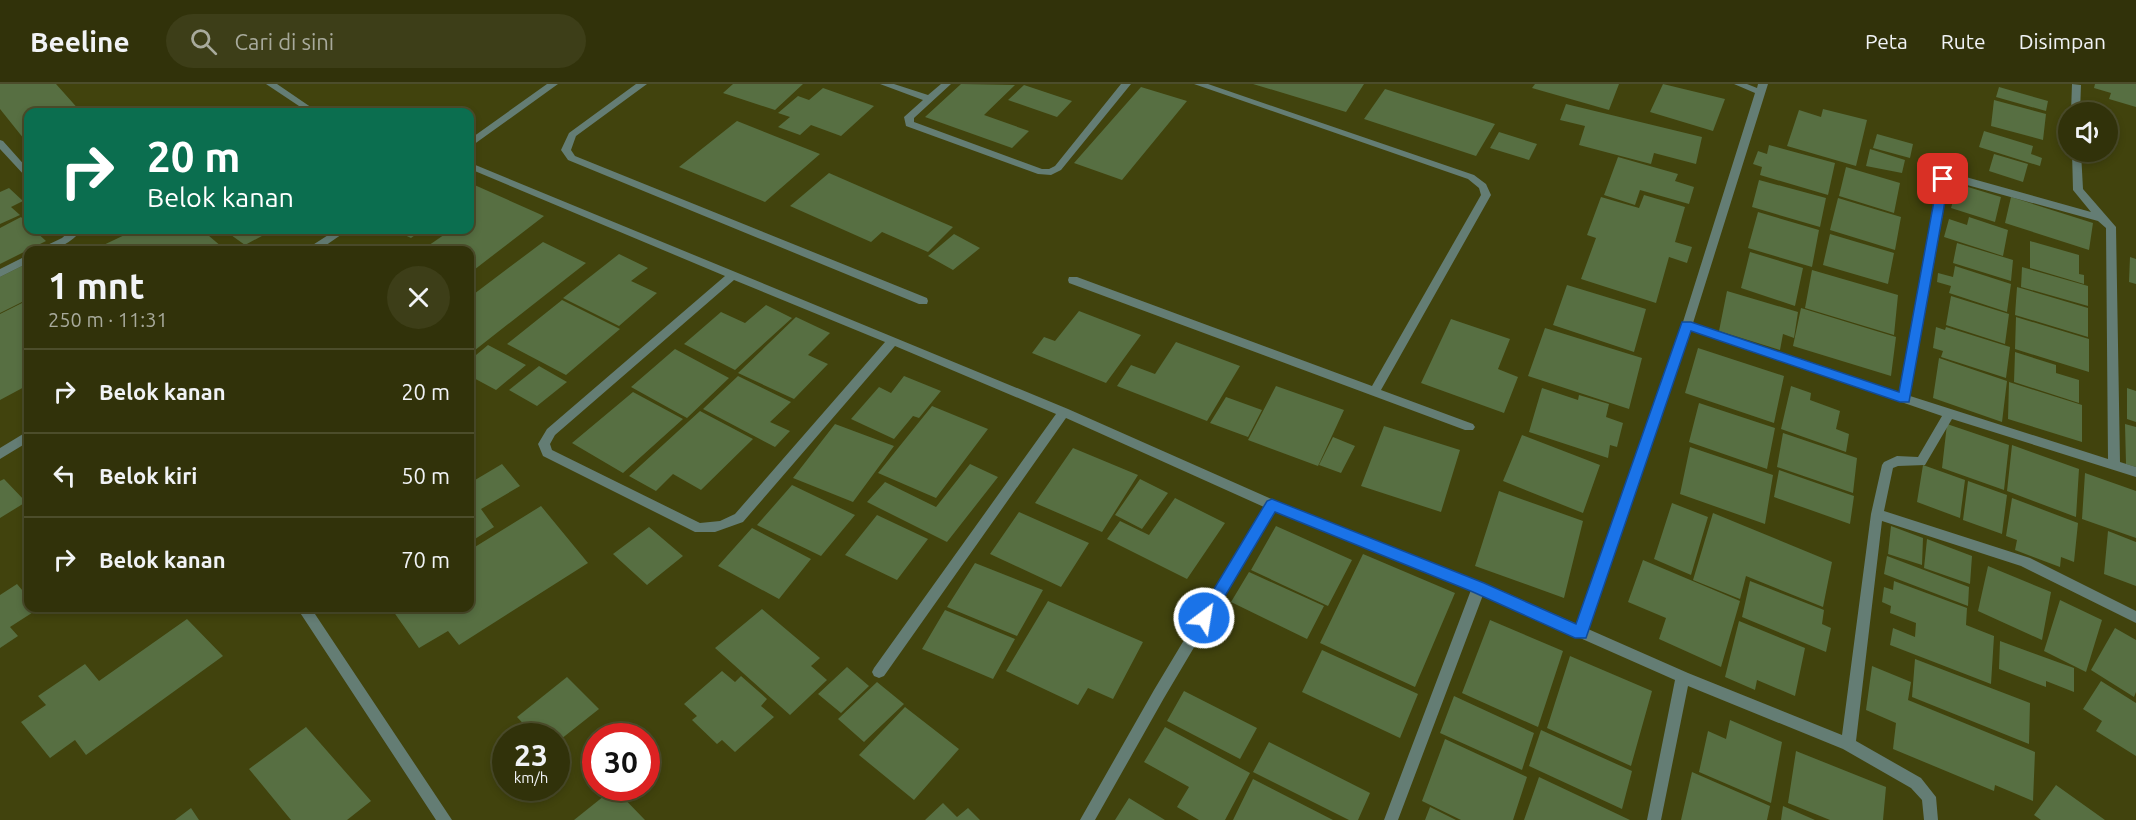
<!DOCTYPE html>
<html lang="id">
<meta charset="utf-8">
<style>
:root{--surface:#31320a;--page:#3d3e18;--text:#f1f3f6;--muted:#a8aa9c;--line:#4c4d2b}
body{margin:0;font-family:Ubuntu,sans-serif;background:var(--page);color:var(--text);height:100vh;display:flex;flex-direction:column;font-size:22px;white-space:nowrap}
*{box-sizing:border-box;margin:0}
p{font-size:20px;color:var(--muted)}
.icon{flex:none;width:33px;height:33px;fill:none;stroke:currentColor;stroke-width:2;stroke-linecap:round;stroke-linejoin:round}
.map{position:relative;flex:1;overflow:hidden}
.drawer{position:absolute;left:24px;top:162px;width:450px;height:366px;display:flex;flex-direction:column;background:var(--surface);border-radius:12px;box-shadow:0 3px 9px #0003,0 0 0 2px var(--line)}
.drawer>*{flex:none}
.hud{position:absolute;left:24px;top:24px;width:450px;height:126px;border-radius:12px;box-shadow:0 3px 9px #0003,0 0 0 2px var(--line);background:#0b6e4f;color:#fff;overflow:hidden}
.tools{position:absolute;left:2058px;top:18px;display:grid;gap:12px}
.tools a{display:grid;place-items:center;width:60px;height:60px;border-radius:50%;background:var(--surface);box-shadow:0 3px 9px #0003,0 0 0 2px var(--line);font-size:30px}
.speed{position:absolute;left:492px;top:639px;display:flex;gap:12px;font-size:30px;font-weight:700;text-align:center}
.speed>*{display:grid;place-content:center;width:78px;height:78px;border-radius:50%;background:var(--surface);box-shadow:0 3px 9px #0003,0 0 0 2px var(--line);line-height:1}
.speed small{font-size:15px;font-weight:400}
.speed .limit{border:9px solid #d22;background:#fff;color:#111}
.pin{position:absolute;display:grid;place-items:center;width:51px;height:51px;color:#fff;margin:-26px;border-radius:12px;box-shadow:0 3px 9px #0006}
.me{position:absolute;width:66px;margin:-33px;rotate:31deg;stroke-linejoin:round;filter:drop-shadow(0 0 4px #0008)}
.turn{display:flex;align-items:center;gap:21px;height:126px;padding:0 24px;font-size:27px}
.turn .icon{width:78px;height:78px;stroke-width:2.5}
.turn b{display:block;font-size:42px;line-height:51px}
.round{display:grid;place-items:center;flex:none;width:63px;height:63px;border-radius:32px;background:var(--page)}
.headline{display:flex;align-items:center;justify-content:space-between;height:102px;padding:0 24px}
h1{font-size:36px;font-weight:600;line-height:45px}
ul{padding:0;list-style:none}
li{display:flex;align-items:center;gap:18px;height:84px;padding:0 24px;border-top:2px solid var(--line)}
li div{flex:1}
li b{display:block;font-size:22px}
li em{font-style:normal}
header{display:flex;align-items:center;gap:36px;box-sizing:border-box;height:84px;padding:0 30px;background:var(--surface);border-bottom:2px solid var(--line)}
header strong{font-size:28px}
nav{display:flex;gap:33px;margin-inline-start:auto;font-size:21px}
.search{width:420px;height:54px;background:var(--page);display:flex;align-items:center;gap:15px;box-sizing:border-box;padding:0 21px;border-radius:33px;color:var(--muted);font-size:22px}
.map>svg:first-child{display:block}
.building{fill:#576f42}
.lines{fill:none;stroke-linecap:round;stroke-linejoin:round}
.minor{fill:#647d74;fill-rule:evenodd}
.tertiary{fill:#647d74;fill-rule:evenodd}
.route{fill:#1a73e8;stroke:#114b97;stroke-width:1.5}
</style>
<header>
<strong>Beeline</strong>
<div class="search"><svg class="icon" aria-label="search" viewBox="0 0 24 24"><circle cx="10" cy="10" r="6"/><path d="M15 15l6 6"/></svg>Cari di sini</div>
<nav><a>Peta</a><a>Rute</a><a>Disimpan</a></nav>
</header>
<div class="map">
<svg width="2136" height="736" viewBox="0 0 2136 736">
<rect width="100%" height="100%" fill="#41430d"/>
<path class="building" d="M0,0H56L81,28H28V60L0,25Z
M733,0H803L775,26L723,9Z
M961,0L1015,1L984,31L1029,47L1012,64L925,33Z
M1253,0H1364L1346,28Z
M1535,0H1619L1609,26L1532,4Z
M1663,0L1725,15L1713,47L1650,28Z
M2095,0H2136V23L2109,15L2111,9L2094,4Z
M1024,1L1072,17L1057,33L1008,16Z
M1141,3L1187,17L1122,96L1074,79Z
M1999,3L2048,17L2046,27L1996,13Z
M823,4L874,22L841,52L811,41L800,51L778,43L790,33L778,29L798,12L809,16Z
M1385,5L1495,40L1476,72L1364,35Z
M1994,16L2046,30L2043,56L1991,42Z
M1566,20L1702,53L1696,80L1654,69L1651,80L1579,61L1585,42L1560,36Z
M1823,25L1867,36L1856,82L1787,62L1799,26L1821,33Z
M737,37L820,70L765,118L679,83Z
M1984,47L2033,62L2031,70L2042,74L2040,82L1979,63Z
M1499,48L1537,60L1529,76L1490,64Z
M1877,50L1913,60L1910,74L1873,64Z
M1769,61L1835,79L1828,111L1760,91L1762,83L1753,80L1758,67L1767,70Z
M1870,65L1905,76L1902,89L1866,82Z
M1994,70L2028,80L2023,98L1989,87Z
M1618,73L1678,90L1675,97L1694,103L1689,120L1640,106L1635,121L1604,111Z
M1846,83L1900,99L1894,129L1839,112Z
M829,89L953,143L928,168L882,148L871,158L790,122Z
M1759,96L1826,114L1820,143L1752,123Z
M470,99L544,132L470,189V166H422L451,146H470Z
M1958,100L2001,113L1995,138L1951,124Z
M9,104L23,117L11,123L20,131L0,140V108Z
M1644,111L1685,123L1675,158L1692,163L1687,179L1669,173L1656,219L1581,195L1596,154L1587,151L1601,113L1639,124Z
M2011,113L2093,139L2089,166L2005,139Z
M1838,114L1901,133L1895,166L1830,146Z
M1758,128L1819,146L1812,183L1748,164Z
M21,133L28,140V146H34L46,157L0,180V144Z
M1969,133L2008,146L2003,172L1944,153L1949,135L1967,141Z
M135,146H202L222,163L216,166H93Z
M224,146H273L245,161Z
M394,146H422L411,154Z
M954,150L980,164L953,186L928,172Z
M1830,150L1894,169L1888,200L1823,181Z
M2030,157L2079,171V190L2084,191V200L2030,184Z
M543,158L586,179L470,270V213Z
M1957,159L2013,176L2011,197L1953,179Z
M1750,168L1803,184L1795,222L1741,204Z
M619,170L648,184L631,197L657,209L619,242L563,214Z
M2130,173L2136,175V200L2129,198Z
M28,179V215L0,229V193Z
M1955,182L2011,200L2007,228L1949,209L1951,202L1937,198L1938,189L1953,193Z
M2022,183L2088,202V222L2021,203Z
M1812,186L1898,211L1894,251L1805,224Z
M1567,201L1646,225L1634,268L1553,241Z
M2017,203L2088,224V253L2015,231Z
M1727,207L1798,228L1794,254L1783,250L1780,266L1719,247Z
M1951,212L2009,230L2005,260L1946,241Z
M28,216V301L0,316V230Z
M562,216L620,245L566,291L507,260Z
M766,221L792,234L735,286L684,260L721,228L745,239Z
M1801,224L1896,253L1891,292L1793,262Z
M1079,227L1141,251L1106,299L1032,269L1044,253L1055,257Z
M796,233L830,249L808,271L828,280L794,315L738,289Z
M2016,233L2089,255V288L2015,265Z
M1451,235L1510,255L1498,285L1518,293L1504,329L1421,299Z
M1936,243L1945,246L1946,243L2010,263L2006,294L1941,273L1943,267L1933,264Z
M1545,244L1642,274L1629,325L1528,292Z
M1176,258L1240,282L1207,337L1117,302L1131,281L1155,290Z
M488,261L526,281L496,306L470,292V276Z
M1698,264L1784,292L1774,339L1685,309Z
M675,265L729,294L687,334L631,303Z
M2015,268L2056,281V289L2079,296V319L2014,298Z
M1939,274L2007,297L2002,338L1933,314Z
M539,282L567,298L537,322L509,306Z
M738,292L791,318L770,338L790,347L775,363L703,325Z
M904,292L941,307L919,334L913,332L894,355L851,335L879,303L891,309Z
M2009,298L2082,321V358L2008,335Z
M1276,302L1344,326L1318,382L1248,356Z
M1791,302L1811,309L1810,316L1840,327L1836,345L1849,350L1846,368L1781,345Z
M1542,304L1578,316L1579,311L1609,320L1606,333L1623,339L1617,363L1610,361L1608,374L1529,348Z
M2127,304L2136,307V338L2127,335Z
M633,308L683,335L623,389L572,359Z
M1226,313L1262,326L1248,353L1210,339Z
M1699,319L1775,344L1767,385L1689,358Z
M932,322L988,345L936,414L878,389Z
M700,327L753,355L701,406L673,390L656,407L629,392Z
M835,340L894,362L853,418L793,394Z
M1947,340L2009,361L2004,406L1942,384Z
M2125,340L2136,343V383L2126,380Z
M1384,342L1460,366L1441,428L1361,402Z
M1783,349L1857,374L1853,409L1777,383Z
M1522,351L1600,381L1583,429L1503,397Z
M1333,353L1355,362L1341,389L1319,381Z
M2012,361L2079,385L2076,433L2007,407Z
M1690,363L1773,391L1765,440L1680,410Z
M1073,364L1138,391L1102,448L1035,419Z
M502,380L520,402L481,425L494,443L470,458V399Z
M970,380L998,393L947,458L867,418L885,398L936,423Z
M1923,381L1965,396L1960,434L1917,418Z
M1779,386L1854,412L1850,440L1774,413Z
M2085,389L2136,407V454L2082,435Z
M4,395L26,418L0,434V397Z
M1140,395L1168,409L1142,445L1115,431Z
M1968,397L2007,411L2002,450L1963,436Z
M792,401L855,431L821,472L757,441Z
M1499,407L1583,437L1564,514L1475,482Z
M1175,414L1225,439L1187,495L1107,455L1120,437L1149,451Z
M2012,414L2078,439L2074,478L2061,473L2060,483L2015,466L2017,456L2006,452Z
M1672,419L1708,433L1691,491L1654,475Z
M541,422L588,479L459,561L448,547L419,564L391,524H470V466Z
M1019,428L1089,459L1061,503L990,470Z
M1713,429L1832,478L1823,523L1746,492L1740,515L1693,496Z
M877,431L928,455L897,496L845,471Z
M1276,442L1352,476L1328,522L1251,486Z
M1891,442L1923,454L1922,481L1888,470Z
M649,443L683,472L647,501L613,470Z
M752,444L811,475L779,515L718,482Z
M2108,447L2136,458V502L2104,490Z
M1927,455L1972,472L1970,500L1924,484Z
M1363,470L1455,509L1415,603L1320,559Z
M1887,472L1969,503L1968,522L1884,490Z
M1643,476L1740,517L1721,583L1659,555L1666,534L1628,518Z
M975,479L1043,506L1017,552L947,523Z
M1988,482L2051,508L2042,556L1978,527Z
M1249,488L1324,522L1307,555L1231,518Z
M1750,497L1824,526L1822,540L1831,544L1826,568L1742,533Z
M1894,497L1967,524L1966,541L1994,552L1991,600L1890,561L1893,544L1915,553L1916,539L1890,529L1891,522L1882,518L1884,503L1893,506Z
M17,500L28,513V524L38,525L10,543L18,552L0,564V511Z
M2060,516L2102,536L2086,588L2044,567Z
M1048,517L1143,558L1113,615L1088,604L1078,621L1006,587Z
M762,525L820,574L811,582L827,596L790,631L715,564Z
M945,526L1015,555L993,595L922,565Z
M187,535L223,572L86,671L75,656L50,674L21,638L46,621L38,612L85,580L99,597Z
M1490,536L1563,567L1538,643L1462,609Z
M1739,537L1805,564L1795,612L1757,596L1755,606L1725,593Z
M2115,544L2136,556V608L2134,613L2091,586Z
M2000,557L2074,584V608L2046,597V603L1999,585Z
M1322,566L1418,610L1400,654L1302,608Z
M1570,572L1652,607L1631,682L1547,644Z
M1915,575L2030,619L2029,660L1912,613Z
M1872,582L1911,598L1908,616L2035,668L2033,717L1995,701L1994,707L1893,665L1896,639L1866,626Z
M847,583L869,602L841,629L818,610Z
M722,587L735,598L741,592L767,615L761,622L774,633L735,668L722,656L717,660L692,636L697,632L684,620Z
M567,593L599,625L556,659V652H535L517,633Z
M2101,597L2136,619V672L2096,647L2102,637L2083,625Z
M877,598L904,620L864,658L838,635Z
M1184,607L1257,644L1240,675L1167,637Z
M1454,612L1534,649L1522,686L1440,649Z
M905,623L959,665L914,716L859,671Z
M1730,636L1782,658L1771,719L1699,688L1708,647L1726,655Z
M306,643L371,717L347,736H291L249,685Z
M1165,643L1250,689L1225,736H1199L1177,723L1189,703L1144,678Z
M1541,646L1632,687L1622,725L1529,682Z
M1445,655L1527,693L1513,736H1461L1422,717Z
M1269,658L1370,709L1358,736H1349L1253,688Z
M1796,667L1886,703L1883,736H1830L1788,719Z
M1692,688L1770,722L1767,736H1681Z
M1539,693L1630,736H1524Z
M1253,695L1333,736H1233Z
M2056,701L2105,736H2041L2034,731Z
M614,704L645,736H574Z
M1129,714L1165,736H1115Z
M943,719L957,733L968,724L980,736H925Z
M1783,722L1815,736H1781Z
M1430,723L1456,736H1425Z
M191,724L199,736H175Z"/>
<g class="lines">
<path class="minor" d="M266,0H277L318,28H308Z
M636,0H647L576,52L571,66L575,72L927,214L928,217L927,220H919L568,76L561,66L569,49Z
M880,0H894L928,11L941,0H951L914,34V38L1042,85H1049L1055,82L1121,0H1131L1061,86L1051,91L1038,90L906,42L904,33L923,16Z
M1194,0H1208L1474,91L1486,100L1491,111L1381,306L1473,340L1475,343L1473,346H1465L1069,199L1068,196L1069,193H1077L1372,302L1481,111L1479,104L1468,95Z
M1734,0H1747L1757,4L1758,0H1768L1693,239L1899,309L1942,90H1955L2091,128L2073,106L2072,68H2081L2083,105L2116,143L2120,378L2136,383V393L1952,335L1925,381L1898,382L1893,384L1884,427L2030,474L2136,527V539L2021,482L1882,437L1856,657L1921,694L1936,713L1938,736H1924L1922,716L1911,704L1843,665L1688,602L1661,736H1647L1675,596L1483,511L1398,736H1384L1471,506L1275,427L1164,614L1095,736H1080L1154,606L1264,423L1066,334L884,592L879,594L874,592L872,588L874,584L1056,330L895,262L743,438L715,448H695L543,372L538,360L547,345L725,192L470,85V79L473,80L1068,325L1276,417L1484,499L1577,540L1682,241L1755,9ZM1949,96L2098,137L2106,144L2108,375L1910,312ZM734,196L885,258L735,430L720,437L700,439L552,366L550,360L555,351ZM1691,246L1942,332L1918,373L1897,372L1884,378L1882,381L1871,430L1842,651L1688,589L1588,545Z
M2072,0L2081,1L2080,28H2071Z
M0,56L3,57L28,85V93L25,92L0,65Z
M71,146H82C71,159 58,166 40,166L41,164L62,154Z
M28,171V179L0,193V185Z
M297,524H311L452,736H436Z"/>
<path class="tertiary" d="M547,0H558L473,61L470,62V55Z
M336,146H348L319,166H307L308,164Z
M28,347V358L0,375V364Z"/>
</g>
<path class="route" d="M1943,91L1949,95L1909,318H1900L1691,247L1586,554H1575L1473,508L1275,428L1209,539H1199L1196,534L1199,530L1267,417L1272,415L1484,499L1576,540L1682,238H1691L1899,308L1938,95Z"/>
</svg>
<div class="tools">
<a><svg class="icon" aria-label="sound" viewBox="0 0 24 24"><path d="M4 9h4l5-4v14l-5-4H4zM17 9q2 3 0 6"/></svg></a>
</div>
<div class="speed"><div>23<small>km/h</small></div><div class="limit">30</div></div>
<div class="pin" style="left:1943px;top:95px;background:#d93025"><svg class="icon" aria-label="arrive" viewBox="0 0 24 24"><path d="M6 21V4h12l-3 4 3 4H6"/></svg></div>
<svg class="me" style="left:1204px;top:534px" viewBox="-20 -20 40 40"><circle r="17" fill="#1a73e8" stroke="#fff" stroke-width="3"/><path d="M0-11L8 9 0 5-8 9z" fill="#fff"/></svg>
<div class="hud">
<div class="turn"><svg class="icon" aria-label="right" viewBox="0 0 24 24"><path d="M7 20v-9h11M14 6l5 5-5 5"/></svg><div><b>20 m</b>Belok kanan</div></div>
</div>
<section class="drawer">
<div class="headline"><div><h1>1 mnt</h1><p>250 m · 11:31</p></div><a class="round"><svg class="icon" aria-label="close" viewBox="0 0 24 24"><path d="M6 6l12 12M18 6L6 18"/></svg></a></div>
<ul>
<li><svg class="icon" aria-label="right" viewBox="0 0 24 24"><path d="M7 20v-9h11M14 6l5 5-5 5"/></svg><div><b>Belok kanan</b></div><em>20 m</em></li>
<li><svg class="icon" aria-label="left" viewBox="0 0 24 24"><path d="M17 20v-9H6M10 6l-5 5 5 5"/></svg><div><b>Belok kiri</b></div><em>50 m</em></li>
<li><svg class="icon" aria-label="right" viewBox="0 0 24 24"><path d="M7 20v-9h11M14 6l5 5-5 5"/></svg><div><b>Belok kanan</b></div><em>70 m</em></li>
</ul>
</section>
</div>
